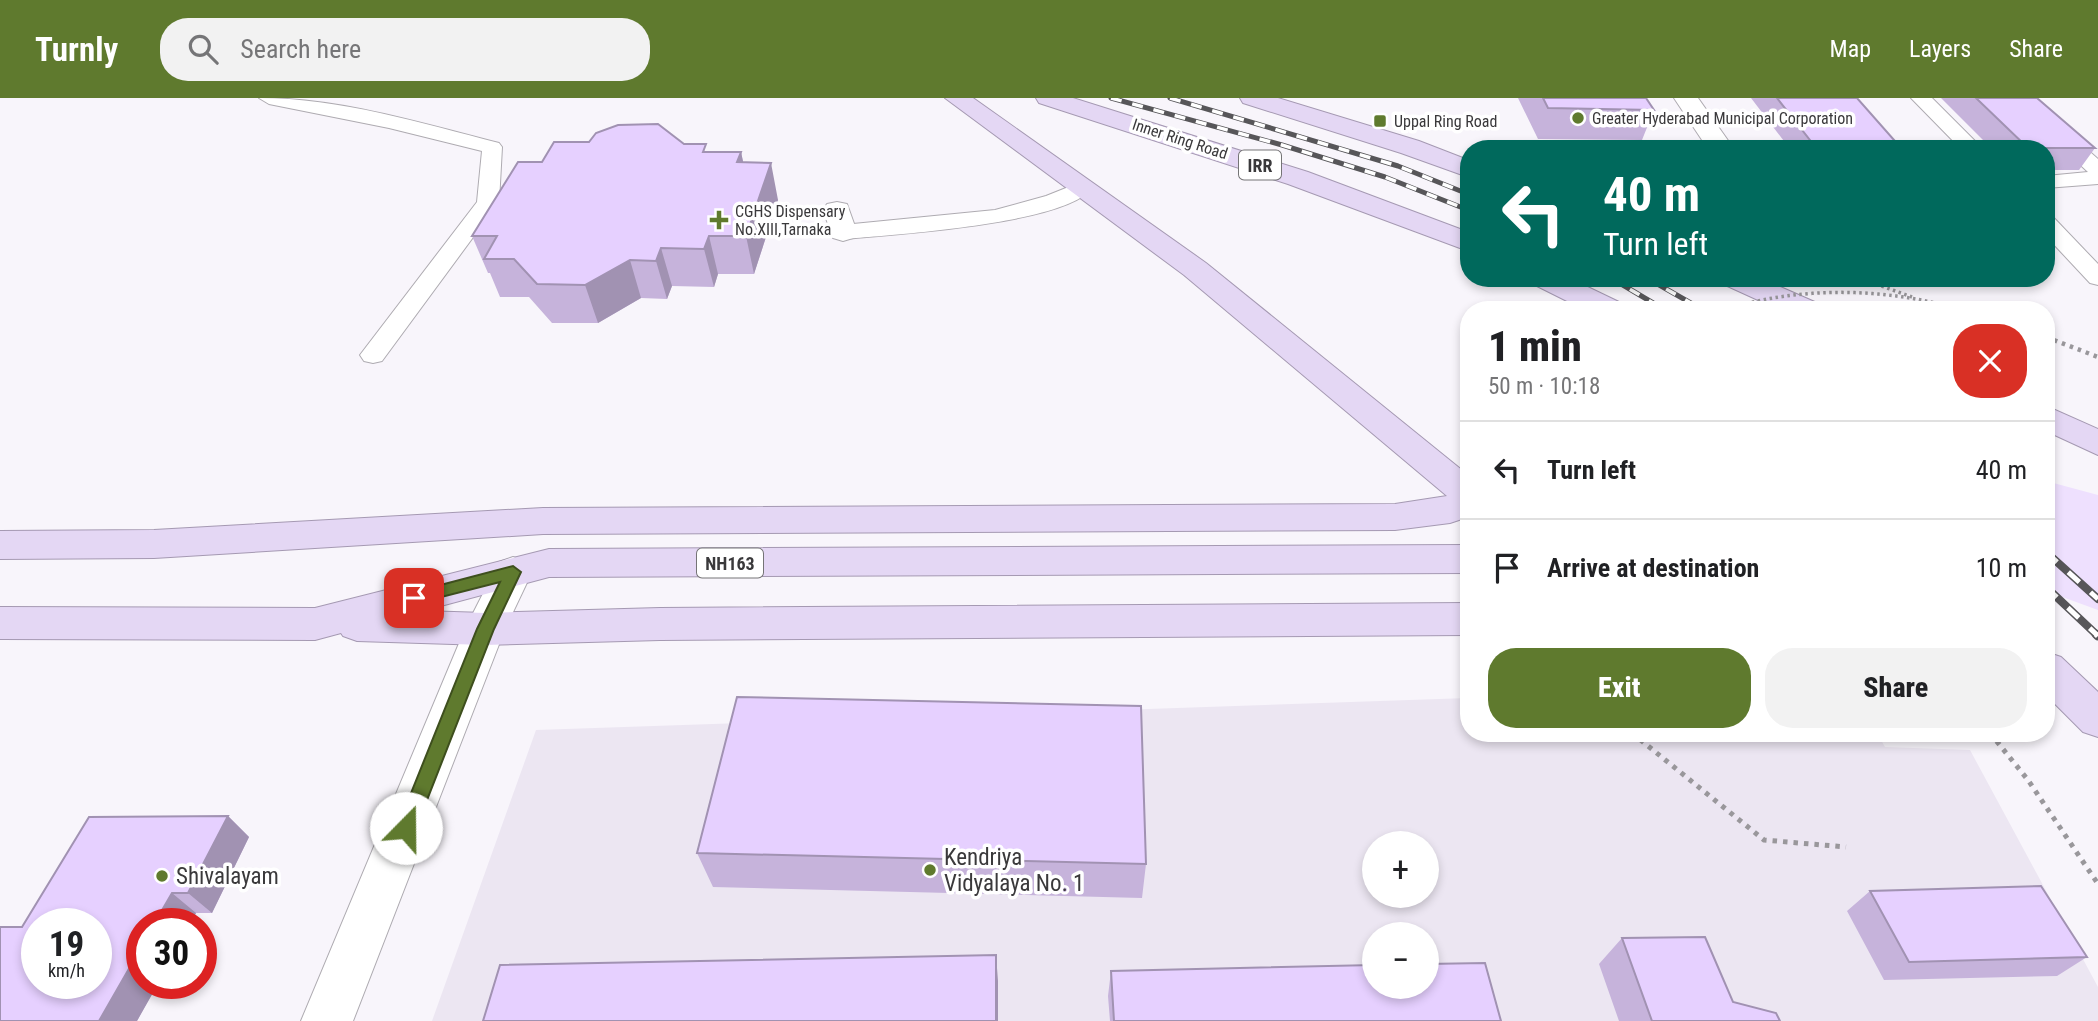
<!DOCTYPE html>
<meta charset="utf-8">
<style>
:root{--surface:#fff;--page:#f2f2f2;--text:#202124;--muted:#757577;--line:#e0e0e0;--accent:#5f7a2e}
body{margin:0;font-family:"Roboto Condensed",sans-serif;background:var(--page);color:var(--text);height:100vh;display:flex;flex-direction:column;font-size:26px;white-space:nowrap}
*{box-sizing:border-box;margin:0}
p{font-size:23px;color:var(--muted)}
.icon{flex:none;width:38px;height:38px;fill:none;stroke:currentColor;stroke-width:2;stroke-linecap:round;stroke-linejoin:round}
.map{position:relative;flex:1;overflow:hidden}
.side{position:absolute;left:1460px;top:203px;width:595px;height:441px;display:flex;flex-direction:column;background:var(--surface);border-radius:28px;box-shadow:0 4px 10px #0003}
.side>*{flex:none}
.hud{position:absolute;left:1460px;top:42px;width:595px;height:147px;border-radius:28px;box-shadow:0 4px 10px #0003;background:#00695c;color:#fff;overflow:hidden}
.tools{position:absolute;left:1362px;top:733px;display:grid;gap:14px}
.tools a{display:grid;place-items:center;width:77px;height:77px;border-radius:50%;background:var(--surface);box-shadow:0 4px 10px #0003;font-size:35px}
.speed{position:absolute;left:21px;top:810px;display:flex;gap:14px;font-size:35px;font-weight:700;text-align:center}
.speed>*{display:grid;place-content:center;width:91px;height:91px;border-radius:50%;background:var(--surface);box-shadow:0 4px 10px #0003;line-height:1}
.speed small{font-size:18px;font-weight:400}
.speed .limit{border:10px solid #d22;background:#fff;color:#111}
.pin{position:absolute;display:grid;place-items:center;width:60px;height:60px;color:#fff;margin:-30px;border-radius:14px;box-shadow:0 4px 10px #0006}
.me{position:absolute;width:77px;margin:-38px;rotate:22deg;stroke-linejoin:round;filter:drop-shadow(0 0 5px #0008)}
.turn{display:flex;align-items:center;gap:24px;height:147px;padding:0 28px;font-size:32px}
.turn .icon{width:91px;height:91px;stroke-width:2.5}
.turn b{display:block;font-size:49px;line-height:60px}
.round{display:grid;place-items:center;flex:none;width:74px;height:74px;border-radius:28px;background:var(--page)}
.head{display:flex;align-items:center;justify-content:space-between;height:119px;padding:0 28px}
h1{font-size:42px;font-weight:800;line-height:52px}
.primary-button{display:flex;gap:14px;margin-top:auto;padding:14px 28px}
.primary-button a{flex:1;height:80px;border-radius:28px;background:var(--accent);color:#fff;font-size:28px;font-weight:800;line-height:80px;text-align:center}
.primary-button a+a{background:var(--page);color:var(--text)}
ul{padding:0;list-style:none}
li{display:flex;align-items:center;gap:21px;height:98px;padding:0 28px;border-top:2px solid var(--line)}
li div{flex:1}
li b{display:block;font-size:26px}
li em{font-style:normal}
header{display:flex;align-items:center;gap:42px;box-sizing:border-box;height:98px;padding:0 35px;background:var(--accent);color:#fff}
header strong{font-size:33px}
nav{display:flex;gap:38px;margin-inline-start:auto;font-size:24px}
.search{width:490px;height:63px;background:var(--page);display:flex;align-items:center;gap:18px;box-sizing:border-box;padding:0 24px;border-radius:28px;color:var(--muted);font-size:26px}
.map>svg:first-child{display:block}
.built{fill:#ece6f2;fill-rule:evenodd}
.green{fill:#eee0fe}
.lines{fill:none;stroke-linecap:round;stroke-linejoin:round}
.service-casing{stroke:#aeabb1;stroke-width:2}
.minor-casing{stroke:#aeabb1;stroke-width:2}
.trunk-casing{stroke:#a599b2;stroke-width:2}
.path-far2{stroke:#99979b;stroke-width:3.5;stroke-dasharray:2.5 3.5;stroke-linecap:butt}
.path-far1{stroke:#99979b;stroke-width:4.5;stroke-dasharray:3.5 5;stroke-linecap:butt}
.path{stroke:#99979b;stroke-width:5;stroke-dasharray:4.5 6;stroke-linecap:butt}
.service{fill:#fff;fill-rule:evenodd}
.minor{fill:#fff;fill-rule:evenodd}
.trunk{fill:#e4d7f4;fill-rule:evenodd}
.rail-far2-casing{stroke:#575659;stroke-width:5}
.rail-far1-casing{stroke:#575659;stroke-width:8}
.rail-casing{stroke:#575659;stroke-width:9}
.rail-far2{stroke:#fff;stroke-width:3.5;stroke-dasharray:11;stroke-linecap:butt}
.rail-far1{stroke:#fff;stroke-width:5;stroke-dasharray:15;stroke-linecap:butt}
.rail{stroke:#fff;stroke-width:6;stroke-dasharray:19;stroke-linecap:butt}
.path-bridge{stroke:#99979b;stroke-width:3.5;stroke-dasharray:2.5 3.5;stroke-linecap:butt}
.wall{fill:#c6b3db}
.shaded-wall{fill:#a192b2}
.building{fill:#e6d0ff;stroke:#a192b2;stroke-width:2;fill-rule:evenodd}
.route{fill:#5f7a2e;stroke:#3e4f1e;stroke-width:2}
.poi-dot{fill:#5f7a2e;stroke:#fff;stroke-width:2.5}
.labels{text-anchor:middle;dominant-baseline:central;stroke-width:7;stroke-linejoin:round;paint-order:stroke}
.far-poi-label{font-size:16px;fill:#3a393b;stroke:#fff;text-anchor:start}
.far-street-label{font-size:16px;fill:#3a393b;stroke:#fff}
.shield{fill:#fff;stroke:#757476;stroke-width:2}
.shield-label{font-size:18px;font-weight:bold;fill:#3a393b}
.near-poi-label{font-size:23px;fill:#3a393b;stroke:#fff;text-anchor:start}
</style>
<header>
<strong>Turnly</strong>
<div class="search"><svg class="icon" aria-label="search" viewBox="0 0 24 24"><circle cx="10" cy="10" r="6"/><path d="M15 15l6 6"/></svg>Search here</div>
<nav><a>Map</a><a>Layers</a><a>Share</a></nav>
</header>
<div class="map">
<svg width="2098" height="923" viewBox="0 0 2098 923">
<rect width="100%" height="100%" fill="#f8f5fb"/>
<path class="built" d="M1468,600V635H1877L1885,649L1970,652L2098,889V923H432L536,632ZM1374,746H1426V798H1374ZM1374,836H1426V889H1374Z"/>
<path class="green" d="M2046,383L2098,397V512L2046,493Z"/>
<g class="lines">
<g class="service-casing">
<path id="service" d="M259,0C340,0 421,25 499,45L502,49L499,104L382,263L373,265L364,263L360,257L477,104L482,53L389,30L269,6Z
M1911,0H1932L1983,51H1961Z
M2008,0H2029L2098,61V86L2046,90V78L2088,74Z
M1081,84L1089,85L1092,90C1067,126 889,137 843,141L835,139L832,134L835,129L843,127L995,112L1046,98Z
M2046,118L2054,120L2098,166V187L2090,185L2046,138Z"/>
</g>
<g class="minor-casing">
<path id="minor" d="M1674,0H1698L1734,51H1708Z
M837,104L847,106L857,134L853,140L843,143L833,140L823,112L827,106Z
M513,459L527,464L532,474L505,531L353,923H301L465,531L499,464Z"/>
</g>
<g class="trunk-casing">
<path id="trunk" d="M945,0H973L1206,165L1468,377V419L1450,425L1395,432L543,436L154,460L0,461V433L154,432L543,410L1395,406L1447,398L1184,177Z
M1036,0H1073L1308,74L1468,134V153L1288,86L1039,5Z
M1240,0H1278L1419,43L1468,62V79L1401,55L1243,5Z
M1529,180H1569L1621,205L1625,212H1585L1533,186Z
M1719,180H1760L1817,205L1821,212H1780L1723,186Z
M2046,308L2098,331V357L2046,333Z
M1468,447V475L549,479L422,513L485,515L660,510L1468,505V537L660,542L485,547L357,543L343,538L341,535L315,542L0,541V509L315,510L549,451Z
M2046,554L2061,559L2098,594V639L2083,634L2046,597Z"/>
</g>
<path class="path-far2" d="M1859,180L1912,199"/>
<path class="path-far1" d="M2046,239L2098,259"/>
<path class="path" d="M1632,635L1764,742L1846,749
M1990,635L2028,682L2098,786"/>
<use href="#service" class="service"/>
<use href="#minor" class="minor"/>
<use href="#trunk" class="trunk"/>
<g class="rail-far2-casing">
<path id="rail-far2" d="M1111,0L1282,47L1385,79L1468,112
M1170,0L1398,68L1468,96
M1611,180L1665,212
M1647,180L1703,212"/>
</g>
<g class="rail-far1-casing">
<path id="rail-far1" d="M2046,454L2098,501
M2046,489L2097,537"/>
</g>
<g class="rail-casing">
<path id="rail" d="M2096,536L2098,538"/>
</g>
<use href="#rail-far2" class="rail-far2"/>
<use href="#rail-far1" class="rail-far1"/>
<use href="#rail" class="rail"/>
<path class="path-bridge" d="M1723,212C1799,188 1885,189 1962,212"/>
</g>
<path class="wall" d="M1518,0H1646L1654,12L1642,42L1538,41Z
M1751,0H1857L1902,51H1790Z
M1941,0H2037L2095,50L2079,72H2046V51H1992Z
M684,46L708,54H741L743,64L778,102L754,176H718L714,189L672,188L667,201L641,200L598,225H552L529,199H500L490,175H488L472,138L542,64Z
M228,718L249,739L212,815H196L137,923H0L22,829Z
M697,755L1146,766L1142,800L713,789Z
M1870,793L2087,859L2057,878L1884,882L1847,813Z
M1622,840L1733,904L1780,923H1619L1599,866Z
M1111,873L1501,923H1110L1108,898Z"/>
<path class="shaded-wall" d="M741,54L749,91L737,64Z
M771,65L778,102L754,176L746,138Z
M709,138L718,176L714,189L704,151Z
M661,150L672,188L667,201L656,163Z
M630,162L641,200L598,225L585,187Z
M228,718L249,739L212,815L188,795Z
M172,795L196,815L190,826H154Z
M142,848V886H158L137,923H99Z
M996,857L998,883V923H996Z"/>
<path class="building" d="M1543,0H1646L1654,12L1548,10Z
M1777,0H1857L1902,51H1817Z
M1976,0H2037L2095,50H2028Z
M658,26L684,46H706L703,54H741L737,64L771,65L746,138H709L704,151L661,150L656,163L630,162L585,187L537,186L514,161H484L497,138H472L518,64H542L554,44H589L596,35L618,27Z
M737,599L1141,608L1146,766L697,755Z
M228,718L188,795H172L154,826H142V848L99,923H0V829H22L89,719ZM37,826H96V886H37Z
M2041,788L2087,859L1909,864L1870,793Z
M1705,839L1733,904L1776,915L1780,923H1652L1622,840Z
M996,857V923H483L500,867Z
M1485,865L1501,923H1114L1111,873L1374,867V889H1426V866Z"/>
<path class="route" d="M513,468L521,474L494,531L416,730L413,736L406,738L399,736L397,730L477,531L500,484L414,506L406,500L414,494Z"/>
<g class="poi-dot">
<circle cx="1578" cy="20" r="7"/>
<rect x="1373" y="16" width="14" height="14" rx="3.5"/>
<path d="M715.5 111.5h7v7h7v7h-7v7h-7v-7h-7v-7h7z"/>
<circle cx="930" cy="772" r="7"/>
<circle cx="162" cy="778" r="7"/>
</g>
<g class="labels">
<g class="far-poi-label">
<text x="1592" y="20">Greater Hyderabad Municipal Corporation</text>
<text x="1394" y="23">Uppal Ring Road</text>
<text x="735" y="113">CGHS Dispensary<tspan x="735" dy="18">No.XIII,Tarnaka</tspan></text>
</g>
<g class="far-street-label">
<text transform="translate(1180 41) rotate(18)">Inner Ring Road</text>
</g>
<g class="shield">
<rect x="1239" y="52.5" width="42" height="29" rx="5"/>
<rect x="697" y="450.5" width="66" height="29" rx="5"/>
</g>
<g class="shield-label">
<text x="1260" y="67">IRR</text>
<text x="730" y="465">NH163</text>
</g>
<g class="near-poi-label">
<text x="944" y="759">Kendriya<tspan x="944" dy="26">Vidyalaya No. 1</tspan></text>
<text x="176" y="778">Shivalayam</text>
</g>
</g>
</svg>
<div class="tools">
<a>+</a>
<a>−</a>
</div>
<div class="speed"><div>19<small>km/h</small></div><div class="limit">30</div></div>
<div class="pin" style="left:414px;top:500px;background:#d93025"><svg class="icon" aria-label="arrive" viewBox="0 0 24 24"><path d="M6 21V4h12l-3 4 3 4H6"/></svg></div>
<svg class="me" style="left:406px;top:730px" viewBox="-20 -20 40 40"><circle r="19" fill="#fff"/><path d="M0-13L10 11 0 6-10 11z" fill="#5f7a2e"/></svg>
<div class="hud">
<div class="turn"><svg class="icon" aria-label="left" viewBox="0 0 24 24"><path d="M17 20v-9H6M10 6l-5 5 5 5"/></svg><div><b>40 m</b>Turn left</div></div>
</div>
<section class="side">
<div class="head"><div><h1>1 min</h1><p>50 m · 10:18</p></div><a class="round" style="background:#d93025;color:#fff"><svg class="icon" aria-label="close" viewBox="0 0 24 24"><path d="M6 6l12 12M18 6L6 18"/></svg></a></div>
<ul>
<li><svg class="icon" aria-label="left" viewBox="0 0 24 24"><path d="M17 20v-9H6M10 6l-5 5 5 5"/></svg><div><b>Turn left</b></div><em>40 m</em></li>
<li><svg class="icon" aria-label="arrive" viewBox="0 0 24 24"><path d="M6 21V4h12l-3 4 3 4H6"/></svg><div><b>Arrive at destination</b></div><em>10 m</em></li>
</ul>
<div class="primary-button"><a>Exit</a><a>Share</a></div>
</section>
</div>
